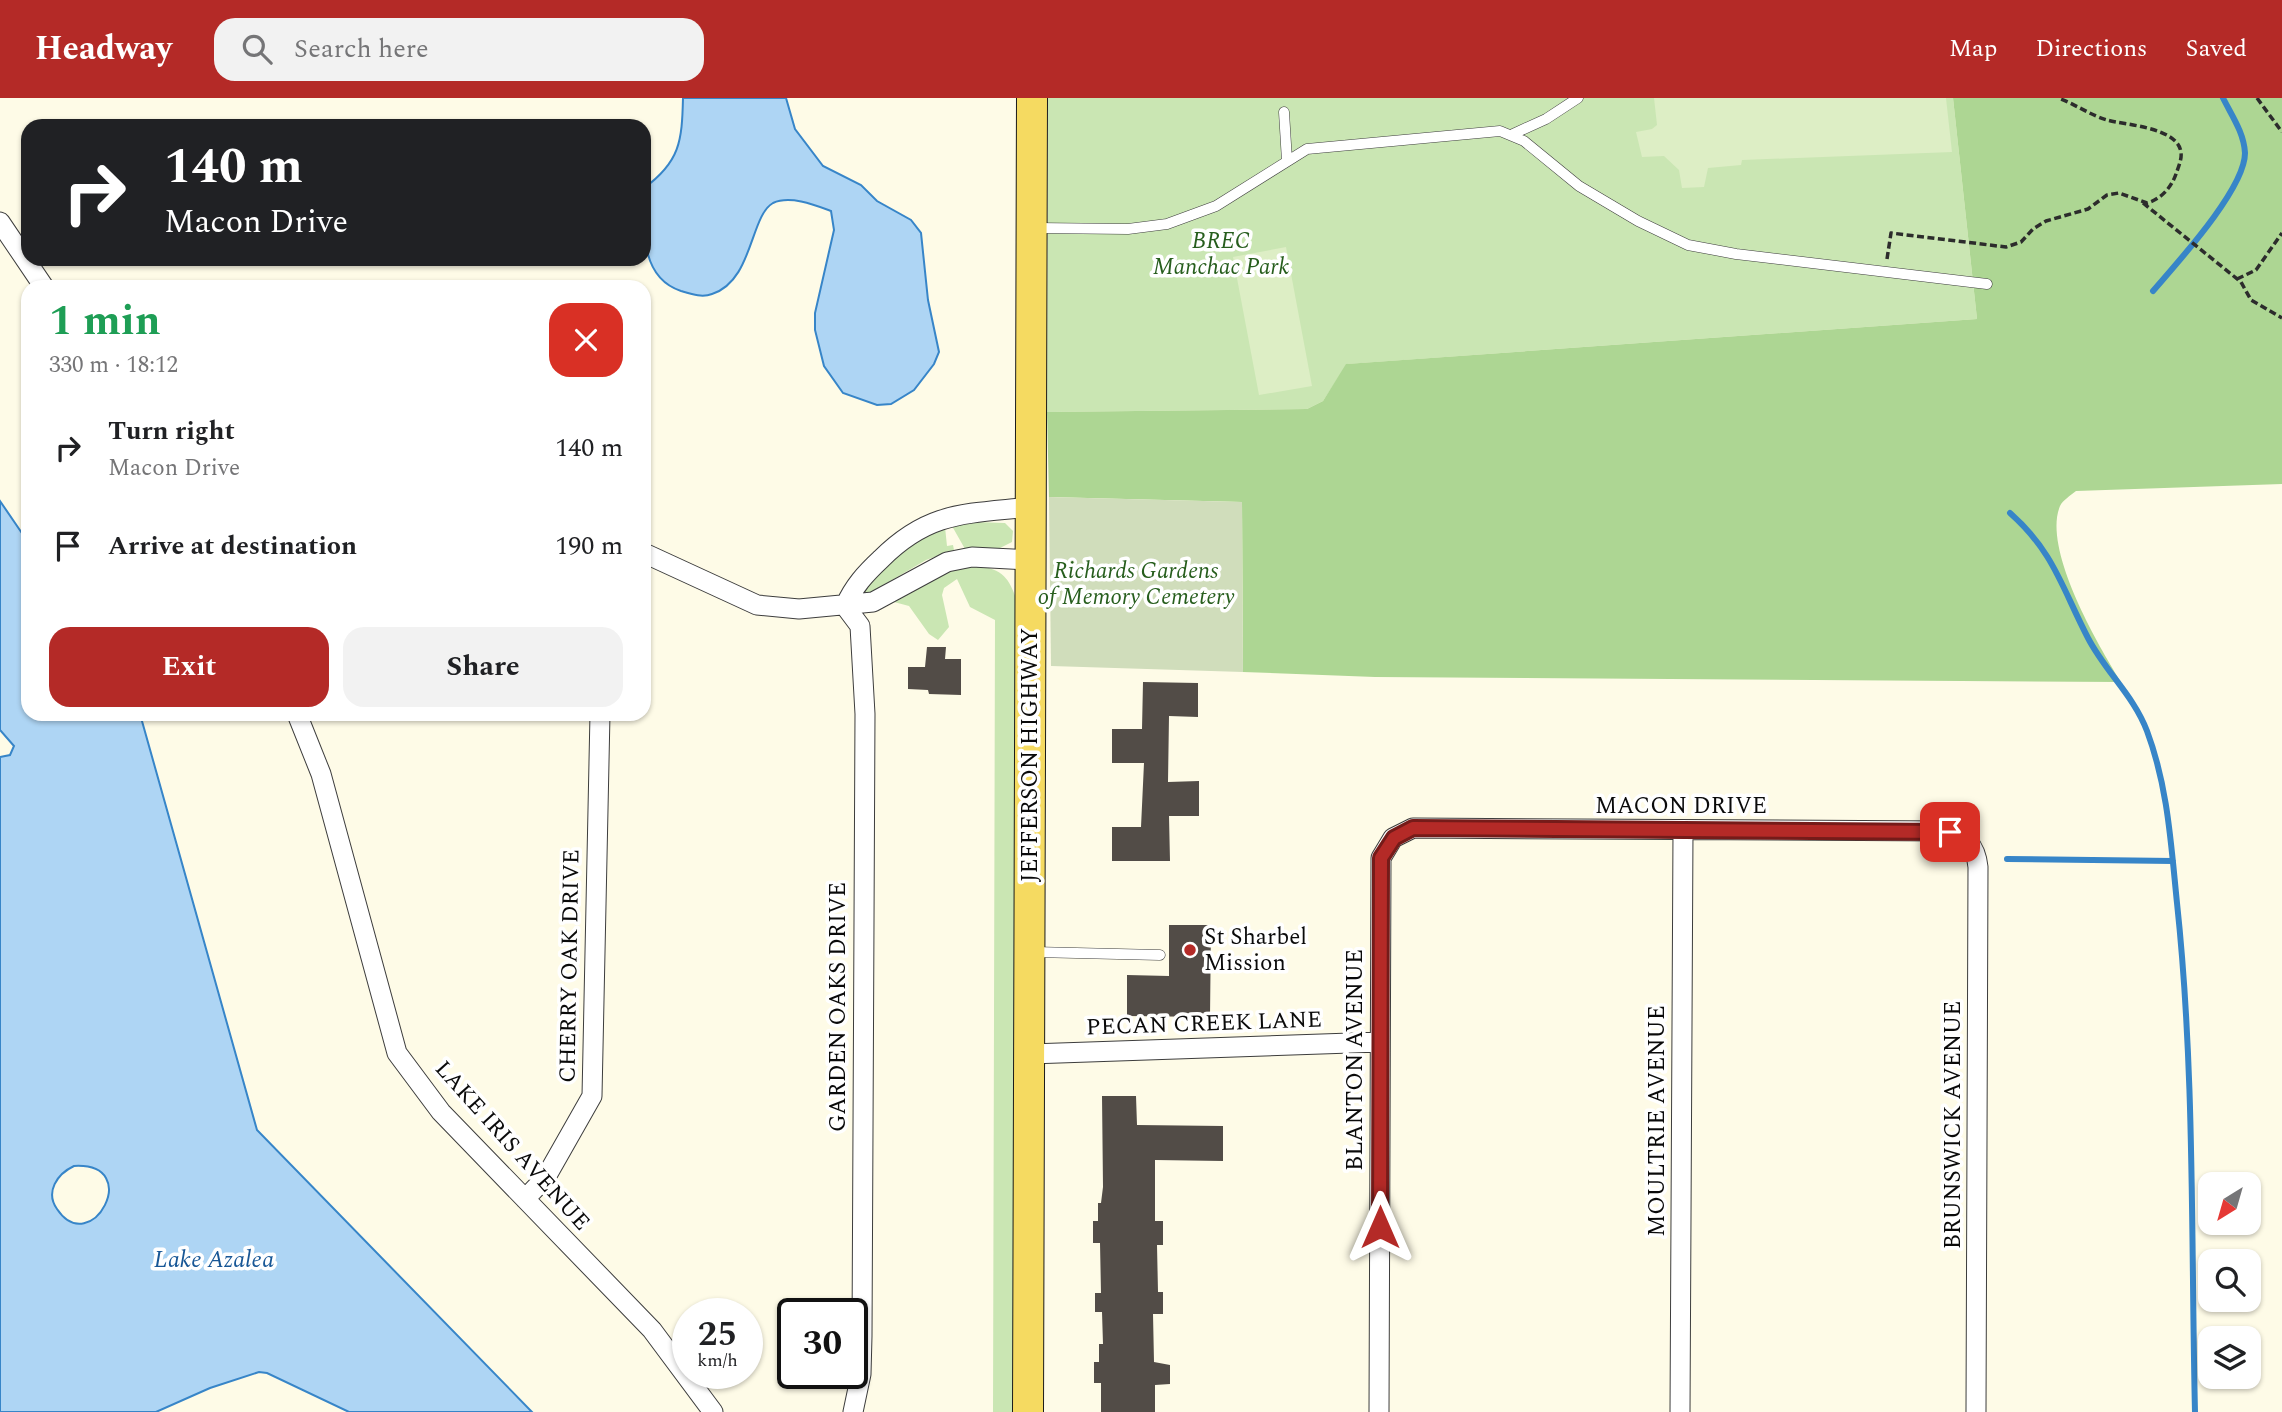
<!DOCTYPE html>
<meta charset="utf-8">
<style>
:root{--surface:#fff;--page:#f2f2f2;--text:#202124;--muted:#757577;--accent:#b42a27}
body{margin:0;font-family:Spectral,serif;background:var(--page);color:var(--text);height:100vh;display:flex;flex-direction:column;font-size:26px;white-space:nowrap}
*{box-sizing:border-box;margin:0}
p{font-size:23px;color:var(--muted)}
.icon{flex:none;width:38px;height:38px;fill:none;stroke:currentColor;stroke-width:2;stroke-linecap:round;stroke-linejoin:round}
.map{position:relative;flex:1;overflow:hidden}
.details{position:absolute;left:21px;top:182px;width:630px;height:441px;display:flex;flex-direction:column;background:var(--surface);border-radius:21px;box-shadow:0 2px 5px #0004}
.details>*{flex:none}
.hud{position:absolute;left:21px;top:21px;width:630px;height:147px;border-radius:21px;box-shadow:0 2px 5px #0004;background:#202124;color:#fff;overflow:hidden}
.needle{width:46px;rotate:217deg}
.controls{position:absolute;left:2198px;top:1074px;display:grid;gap:14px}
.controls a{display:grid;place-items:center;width:63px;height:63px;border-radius:14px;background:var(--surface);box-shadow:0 2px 5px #0004;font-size:35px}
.speed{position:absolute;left:672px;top:1200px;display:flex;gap:14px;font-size:35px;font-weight:700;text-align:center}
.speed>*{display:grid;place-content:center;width:91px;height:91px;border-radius:50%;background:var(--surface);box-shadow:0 2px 5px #0004;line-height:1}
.speed small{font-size:18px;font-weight:400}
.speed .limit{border:4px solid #111;border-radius:10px;background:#fff;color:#111}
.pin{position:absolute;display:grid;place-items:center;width:60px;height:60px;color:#fff;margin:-30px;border-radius:14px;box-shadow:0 4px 10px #0006}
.me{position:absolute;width:77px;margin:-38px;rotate:0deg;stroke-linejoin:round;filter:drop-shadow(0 0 5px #0008)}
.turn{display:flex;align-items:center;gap:24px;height:147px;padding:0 28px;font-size:32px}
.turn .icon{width:91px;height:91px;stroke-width:2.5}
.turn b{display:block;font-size:49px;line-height:60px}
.round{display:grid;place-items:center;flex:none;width:74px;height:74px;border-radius:21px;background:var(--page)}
.head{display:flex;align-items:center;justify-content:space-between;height:119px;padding:0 28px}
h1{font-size:42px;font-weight:700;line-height:52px;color:#1e9e55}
.cta{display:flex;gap:14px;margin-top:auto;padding:14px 28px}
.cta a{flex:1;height:80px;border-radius:21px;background:var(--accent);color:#fff;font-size:28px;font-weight:700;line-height:80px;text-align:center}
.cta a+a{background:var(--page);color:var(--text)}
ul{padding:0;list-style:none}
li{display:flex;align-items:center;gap:21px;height:98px;padding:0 28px}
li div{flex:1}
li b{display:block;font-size:26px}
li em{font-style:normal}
header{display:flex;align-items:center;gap:42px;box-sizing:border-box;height:98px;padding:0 35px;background:var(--accent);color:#fff}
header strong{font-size:33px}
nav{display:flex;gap:38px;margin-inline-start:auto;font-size:24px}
.search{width:490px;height:63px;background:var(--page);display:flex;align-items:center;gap:18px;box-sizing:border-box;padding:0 24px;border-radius:21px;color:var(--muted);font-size:26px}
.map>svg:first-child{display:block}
.green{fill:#cae6b3}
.forest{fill:#add693}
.cemetery{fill:#d0ddbb}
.pitch{fill:#ddeec5}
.water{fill:#aed5f4;stroke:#3785c8;stroke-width:2;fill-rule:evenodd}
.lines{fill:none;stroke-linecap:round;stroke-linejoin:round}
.stream{stroke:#3785c8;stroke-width:6}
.building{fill:#524c47}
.lane-casing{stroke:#3d3d3d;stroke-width:11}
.street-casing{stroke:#3d3d3d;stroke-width:21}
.primary-casing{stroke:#1b1b1b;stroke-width:32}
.path{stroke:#2c2c2c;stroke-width:3.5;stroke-dasharray:7 3.5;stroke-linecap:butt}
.lane{stroke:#fff;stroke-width:10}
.street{stroke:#fff;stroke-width:19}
.primary{stroke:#f5da61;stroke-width:30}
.route-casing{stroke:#751b19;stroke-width:18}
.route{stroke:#b42a27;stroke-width:12}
.poi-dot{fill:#b42a27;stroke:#fff;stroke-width:2.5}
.labels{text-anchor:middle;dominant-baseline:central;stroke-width:7;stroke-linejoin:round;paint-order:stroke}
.park-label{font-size:23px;font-style:italic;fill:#275e1d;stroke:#fff}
.street-label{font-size:23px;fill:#0a0a0a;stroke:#fff}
.poi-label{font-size:23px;fill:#0a0a0a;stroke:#fff;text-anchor:start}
.water-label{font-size:24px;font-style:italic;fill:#185796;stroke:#fff}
</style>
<header>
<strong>Headway</strong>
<div class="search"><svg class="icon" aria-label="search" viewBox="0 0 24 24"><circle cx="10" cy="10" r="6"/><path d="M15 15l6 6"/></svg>Search here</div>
<nav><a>Map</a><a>Directions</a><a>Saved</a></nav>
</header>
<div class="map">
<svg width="2282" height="1314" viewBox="0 0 2282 1314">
<rect width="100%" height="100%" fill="#fefbe7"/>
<path class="green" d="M1048,0H1953L1977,221L1347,266L1323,303L1307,311L1047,314Z
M975,424L1005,425L1013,433L1012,444L1000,450L965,451L952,428Z
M945,429L947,448L953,447L954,452L926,462L863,499L861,492L911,446Z
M977,468C1003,471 1009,480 1017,503L1018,1314H993L995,522L970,509L957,481L944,490L942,497L949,529L938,542L929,536L909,508L894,504L949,472Z"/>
<path class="forest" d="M1953,0H2282V386L2076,393C2070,398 2063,402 2060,408C2042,451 2098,547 2121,584L1375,579L1243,574L1242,404L1049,399L1047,314L1307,311L1323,303L1346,266L1977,221Z"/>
<path class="cemetery" d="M1049,399L1242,404L1243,574L1051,568Z"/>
<path class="pitch" d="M1654,0H1946L1952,54L1742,62L1741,67L1708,70L1704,89L1682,90L1679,72L1664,58L1642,59L1636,34L1652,31L1657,27Z
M1286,149L1312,288L1259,297L1233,159Z"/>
<path class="water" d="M683,0H786L795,31L823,68L861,87L877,103L911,122L921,135L928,202L939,254L934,266L914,292L891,306L877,307L843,295L824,268L815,232V215L834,132L831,113C815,107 790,97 773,105C750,118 753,183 712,196C702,200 691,196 681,193C638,179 644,126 644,90C680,64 682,43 683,0Z
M0,403L28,444V616H140L257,1032L532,1314H349L267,1275L259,1274L210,1290L156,1314H0V659L10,657L14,648L0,632ZM74,1068C145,1064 91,1162 57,1111C45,1094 57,1076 74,1068Z"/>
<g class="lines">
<path class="stream" d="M2153,193C2177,165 2245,91 2245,55C2244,35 2232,18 2223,0
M2010,415C2054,454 2062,490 2088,540C2105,573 2134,598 2147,633C2168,689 2171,747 2177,805C2195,973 2191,1145 2195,1314
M2007,761L2173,763"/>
</g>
<path class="building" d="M927,549H946L945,561H961V597L929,596L928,592L908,591V569H925Z
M1143,584L1198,585V619L1169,618L1168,684L1199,683V718H1169L1170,763H1112V729H1141L1144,665H1112V631H1142Z
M1169,827H1211L1210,919L1127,918V877L1169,878Z
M1102,998H1136L1137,1027L1223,1028V1063L1155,1062V1123H1163V1147H1157L1158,1194H1163V1216H1153L1154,1264L1170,1267V1286L1155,1287V1314H1101V1285H1094V1264H1099V1246H1103L1102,1214H1095V1195H1101L1100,1145H1093V1123H1098V1105H1101L1103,1089Z"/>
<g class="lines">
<g class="lane-casing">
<path id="lane" d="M1284,14L1287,63
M1513,36L1546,21L1578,0
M1036,130L1128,131L1167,126L1216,108L1307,51L1500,33L1524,43L1579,88L1638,123L1688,147L1736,156L1987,186
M1034,854L1160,857"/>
</g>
<g class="street-casing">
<path id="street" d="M0,124L44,189
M644,455L757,507L799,511L873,504L947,464L972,459L1030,462
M845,508L860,528L865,616L862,1238L861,1276L853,1314
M845,508C854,488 865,476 881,461C929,413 966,416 1030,409
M297,616L321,676L397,955L441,1014L652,1232L713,1314
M1030,956L1380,944
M525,1101L546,1079L592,998L600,616
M1379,1314L1381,760L1393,740L1413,730L1944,733C1965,734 1976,749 1978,769L1976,1314
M1680,1314L1683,733"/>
</g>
<g class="primary-casing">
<path id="primary" d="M1028,1314L1032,0"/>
</g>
<path class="path" d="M2257,0L2282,34
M2143,105L2241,184L2251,202L2282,220
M1887,161L1891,135L2006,149L2021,144L2033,131L2046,123L2088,111L2107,97L2119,95L2147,105C2161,101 2171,90 2176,76C2178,70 2182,61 2181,55C2179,29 2124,27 2107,22C2092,18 2075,6 2058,0
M2237,181L2256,172L2282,135"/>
<use href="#lane" class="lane"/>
<use href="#street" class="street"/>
<use href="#primary" class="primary"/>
</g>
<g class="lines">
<g class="route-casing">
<path id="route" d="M1380,1129L1381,760L1394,740L1413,730L1950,734"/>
</g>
<use href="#route" class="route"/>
</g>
<circle class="poi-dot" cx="1190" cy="852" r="7"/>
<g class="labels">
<g class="park-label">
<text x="1221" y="143">BREC<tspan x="1221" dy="26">Manchac Park</tspan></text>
<text x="1136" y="473">Richards Gardens<tspan x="1136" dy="26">of Memory Cemetery</tspan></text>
</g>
<g class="street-label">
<text transform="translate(1030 657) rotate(-90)">JEFFERSON HIGHWAY</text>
<text x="1681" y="708">MACON DRIVE</text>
<text transform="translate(570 868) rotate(-89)">CHERRY OAK DRIVE</text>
<text transform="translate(838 909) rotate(-90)">GARDEN OAKS DRIVE</text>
<text transform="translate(1204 926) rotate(-2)">PECAN CREEK LANE</text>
<text transform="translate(1355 962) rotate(-90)">BLANTON AVENUE</text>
<text transform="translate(1657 1023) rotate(-90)">MOULTRIE AVENUE</text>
<text transform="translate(1953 1027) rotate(-90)">BRUNSWICK AVENUE</text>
<text transform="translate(512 1048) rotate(48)">LAKE IRIS AVENUE</text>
</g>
<g class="poi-label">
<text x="1204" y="839">St Sharbel<tspan x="1204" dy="26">Mission</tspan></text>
</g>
<g class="water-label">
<text x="214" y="1162">Lake Azalea</text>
</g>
</g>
</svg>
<div class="controls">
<a><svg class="needle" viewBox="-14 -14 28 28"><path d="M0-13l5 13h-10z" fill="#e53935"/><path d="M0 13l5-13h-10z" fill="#757577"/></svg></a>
<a><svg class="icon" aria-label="search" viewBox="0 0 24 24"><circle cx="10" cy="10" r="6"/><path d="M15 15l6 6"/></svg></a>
<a><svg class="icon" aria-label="layers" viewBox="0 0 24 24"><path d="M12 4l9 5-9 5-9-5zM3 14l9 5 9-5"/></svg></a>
</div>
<div class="speed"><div>25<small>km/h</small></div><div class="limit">30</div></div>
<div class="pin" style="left:1950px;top:734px;background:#d93025"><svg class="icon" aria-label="arrive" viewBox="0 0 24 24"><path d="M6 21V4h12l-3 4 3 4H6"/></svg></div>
<svg class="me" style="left:1380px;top:1129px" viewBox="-20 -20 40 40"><path d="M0-17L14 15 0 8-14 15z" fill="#b42a27" stroke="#fff" stroke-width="4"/></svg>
<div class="hud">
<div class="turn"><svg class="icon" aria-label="right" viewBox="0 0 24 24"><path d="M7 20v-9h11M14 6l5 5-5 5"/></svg><div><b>140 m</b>Macon Drive</div></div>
</div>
<section class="details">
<div class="head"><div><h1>1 min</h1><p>330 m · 18:12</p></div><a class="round" style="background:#d93025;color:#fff"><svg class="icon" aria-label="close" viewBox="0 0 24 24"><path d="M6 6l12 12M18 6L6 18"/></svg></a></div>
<ul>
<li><svg class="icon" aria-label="right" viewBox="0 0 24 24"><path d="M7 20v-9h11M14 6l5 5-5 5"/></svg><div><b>Turn right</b><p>Macon Drive</p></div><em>140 m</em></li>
<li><svg class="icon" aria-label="arrive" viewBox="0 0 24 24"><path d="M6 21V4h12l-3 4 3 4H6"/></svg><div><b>Arrive at destination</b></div><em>190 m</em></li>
</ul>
<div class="cta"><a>Exit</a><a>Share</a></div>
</section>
</div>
